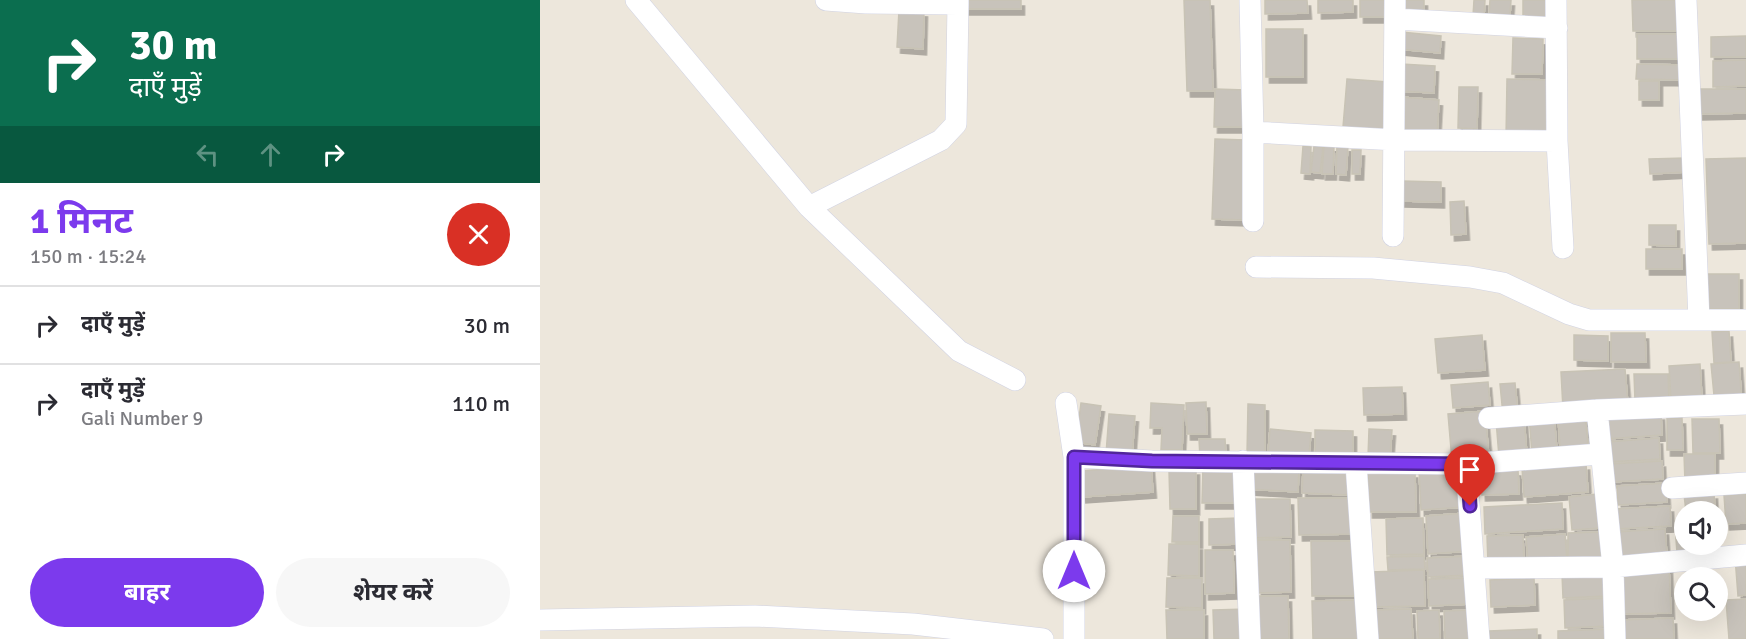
<!DOCTYPE html>
<html lang="hi">
<meta charset="utf-8">
<style>
:root{--surface:#fff;--page:#f7f7f7;--text:#2b2b33;--muted:#7c7c81;--line:#e1e1e2;--accent:#7c3aed}
body{margin:0;font-family:Signika,"Noto Sans Devanagari",sans-serif;background:var(--page);color:var(--text);height:100vh;display:flex;flex-direction:column;font-size:22px;white-space:nowrap}
*{box-sizing:border-box;margin:0}
p{font-size:20px;color:var(--muted)}
.icon{flex:none;width:33px;height:33px;fill:none;stroke:currentColor;stroke-width:2;stroke-linecap:round;stroke-linejoin:round}
.map{position:relative;flex:1;overflow:hidden}
.details{display:flex;flex-direction:column;background:var(--surface);width:540px}
.details>*{flex:none}
.top-card{background:#0b6e4f;color:#fff;overflow:hidden}
.buttons{position:absolute;left:1134px;top:501px;display:grid;gap:12px}
.buttons a{display:grid;place-items:center;width:54px;height:54px;border-radius:50%;background:var(--surface);box-shadow:0 6px 24px #0002;font-size:30px}
.pin{position:absolute;display:grid;place-items:center;width:51px;height:51px;color:#fff;margin:-62px -26px;border-radius:50% 50% 50% 0;rotate:-45deg;box-shadow:0 0 6px #0007}
.pin .icon{rotate:45deg}
.me{position:absolute;width:66px;margin:-33px;rotate:0deg;stroke-linejoin:round;filter:drop-shadow(0 0 4px #0008)}
.turn{display:flex;align-items:center;gap:21px;height:126px;padding:0 30px;font-size:27px}
.turn .icon{width:78px;height:78px;stroke-width:2.5}
.turn b{display:block;font-size:42px;line-height:51px}
.lanes{display:flex;align-items:center;height:57px;padding:0 30px;background:#0003;justify-content:center;gap:30px;direction:ltr}
.lanes .off{opacity:.35}
.round{display:grid;place-items:center;flex:none;width:63px;height:63px;border-radius:32px;background:var(--page)}
.head{display:flex;align-items:center;justify-content:space-between;height:102px;padding:0 30px}
h1{font-size:36px;font-weight:700;line-height:45px;color:var(--accent)}
.cta{display:flex;gap:12px;margin-top:auto;padding:12px 30px}
.cta a{flex:1;height:69px;border-radius:36px;background:var(--accent);color:#fff;font-size:24px;font-weight:700;line-height:69px;text-align:center}
.cta a+a{background:var(--page);color:var(--text)}
ul{padding:0;list-style:none}
li{display:flex;align-items:center;gap:18px;height:78px;padding:0 30px;border-top:2px solid var(--line)}
li div{flex:1}
li b{display:block;font-size:22px}
li em{font-style:normal}
main{display:flex;flex:1;min-height:0}
.map>svg:first-child{display:block}
.building{fill:#c8c3bb;stroke:#c8c3b5;stroke-width:1.5;filter:url(#shadow)}
.lines{fill:none;stroke-linecap:round;stroke-linejoin:round}
.street-casing{stroke:#d1d3e3;stroke-width:22}
.street{stroke:#fff;stroke-width:21}
.route-casing{stroke:#51269a;stroke-width:15}
.route{stroke:#7c3aed;stroke-width:10}
</style>
<main>
<section class="details">
<div class="top-card">
<div class="turn"><svg class="icon" aria-label="right" viewBox="0 0 24 24"><path d="M7 20v-9h11M14 6l5 5-5 5"/></svg><div><b>30 m</b>दाएँ मुड़ें</div></div>
<div class="lanes"><svg class="icon off" aria-label="left" viewBox="0 0 24 24"><path d="M17 20v-9H6M10 6l-5 5 5 5"/></svg><svg class="icon off" aria-label="ahead" viewBox="0 0 24 24"><path d="M12 20V5M6 11l6-6 6 6"/></svg><svg class="icon" aria-label="right" viewBox="0 0 24 24"><path d="M7 20v-9h11M14 6l5 5-5 5"/></svg></div>
</div>
<div class="head"><div><h1>1 मिनट</h1><p>150 m · 15:24</p></div><a class="round" style="background:#d93025;color:#fff"><svg class="icon" aria-label="close" viewBox="0 0 24 24"><path d="M6 6l12 12M18 6L6 18"/></svg></a></div>
<ul>
<li><svg class="icon" aria-label="right" viewBox="0 0 24 24"><path d="M7 20v-9h11M14 6l5 5-5 5"/></svg><div><b>दाएँ मुड़ें</b></div><em>30 m</em></li>
<li><svg class="icon" aria-label="right" viewBox="0 0 24 24"><path d="M7 20v-9h11M14 6l5 5-5 5"/></svg><div><b>दाएँ मुड़ें</b><p>Gali Number 9</p></div><em>110 m</em></li>
</ul>
<div class="cta"><a>बाहर</a><a>शेयर करें</a></div>
</section>
<div class="map">
<svg width="1206" height="639" viewBox="0 0 1206 639">
<defs>
<filter id="shadow"><feDropShadow dx="3.5" dy="6" stdDeviation="0" flood-color="#0004"/></filter>
</defs>
<rect width="100%" height="100%" fill="#ede7dc"/>
<path class="building" d="M424,0H481V9H424Z
M644,0H670L673,91H647Z
M725,0H767L768,13L725,14Z
M778,0H813V12L778,13Z
M820,0H852V17H820Z
M865,0H884V20L864,19Z
M934,0H945L944,17L933,16Z
M950,0H971L970,15H949Z
M983,0H1009L1008,23L983,22Z
M1092,0H1140L1141,31H1093Z
M359,10L384,11L383,49L357,47Z
M726,29H763V77H726Z
M861,32L901,36L900,53L859,49Z
M1097,34H1142V59H1097Z
M1206,36V57H1171V37Z
M973,38L1003,39L1002,74H972Z
M1206,60V86L1173,87V61Z
M861,64L895,66L894,93L859,91Z
M1097,64L1143,65V80L1096,79Z
M807,79L848,82L845,130L803,127Z
M967,79L1012,80L1011,139L966,138Z
M1099,81H1119V100H1099Z
M919,87H938L937,129L918,128Z
M675,89L706,90V127H674Z
M1159,89H1206V113L1159,114Z
M860,97L899,100L897,136L858,134Z
M675,139L706,140L704,220L672,219Z
M784,145L794,146L793,174H782Z
M797,145L808,146L806,175L796,174Z
M763,146L771,147L770,174L761,173Z
M774,146L783,147L780,173L771,172Z
M812,150H821L820,174H812Z
M1145,158L1146,172L1110,174L1109,159Z
M1206,158V243L1169,244L1166,159Z
M862,181L901,182V202L861,201Z
M924,201L926,234L911,235L910,202Z
M1109,225H1136V246L1109,245Z
M1106,249H1142V269H1106Z
M1165,274H1199V309H1165Z
M1189,331L1191,362L1174,363L1172,332Z
M1071,333H1105L1106,362H1071Z
M942,335L945,370L898,373L895,339Z
M1034,335L1068,336V361L1034,360Z
M1199,362L1202,405L1175,406L1171,364Z
M1160,364L1162,399L1131,401L1129,366Z
M1085,369L1088,405L1023,409L1021,372Z
M1094,374H1128L1129,400L1095,401Z
M948,382L950,405L913,408L911,385Z
M975,383L978,414L963,415L960,384Z
M862,387L863,414L824,415L823,388Z
M666,402L667,434H647L646,403Z
M541,403L561,406L555,445L536,442Z
M611,403L644,405L642,450H621L622,428H610Z
M708,404L725,405V455L707,454Z
M945,411L949,458L912,461L908,414Z
M1045,413L1048,446L1020,448L1018,416Z
M569,414L595,416L592,456L566,454Z
M1121,414L1122,435L1067,439L1066,418Z
M1014,415L1017,451L992,453L989,417Z
M984,418L987,455L959,457L956,420Z
M1127,418H1142L1143,450H1127Z
M1152,419H1179L1180,453H1153Z
M730,429L771,433L769,456L728,452Z
M829,429L852,430L850,457H828Z
M775,430L813,431V453L775,452Z
M1119,438L1120,459L1068,462L1067,442Z
M659,439H685L686,458H660Z
M1144,454H1175V482L1145,483Z
M1122,461L1123,479L1070,482L1069,464Z
M1046,464L1048,492L984,497L982,468Z
M611,466L613,492L542,497L540,471Z
M709,466L759,468L758,492L708,489Z
M663,467L698,468V503H662Z
M924,468L926,507L881,510L879,470Z
M656,469V509H630L629,470Z
M763,470L808,472V495L762,493Z
M978,470L979,494L942,495L941,471Z
M828,472H875L876,512H829Z
M1126,483L1127,502L1078,505L1077,486Z
M1174,493L1175,512H1146L1144,494Z
M1057,494L1060,528L1032,530L1029,497Z
M1206,494V523L1186,524L1184,495Z
M758,498H813L814,534L759,535Z
M709,499H750L751,537L710,538Z
M1022,503L1023,529L945,534L944,507Z
M1130,506L1131,526L1077,529L1076,509Z
M926,513L929,551L888,554L886,516Z
M633,516H659V542H632Z
M698,518L699,544L669,545V519Z
M883,518L884,554L847,555L846,519Z
M1144,524V544H1177L1178,551L1137,553L1135,525Z
M1125,529L1127,556L1076,559L1074,532Z
M1061,532V562L1028,563V533Z
M1025,534L1027,560L988,562L986,537Z
M983,535L984,564H948L947,536Z
M717,540H750L751,592L718,593Z
M771,541H813L814,596H772Z
M629,544H659V576L628,575Z
M665,550H693L694,593L665,594Z
M884,556L885,569L848,570L847,557Z
M929,556L930,575L888,577L887,558Z
M1195,557H1206V595L1198,596Z
M1129,567L1131,613L1080,614L1078,569Z
M884,570L885,606L832,607L831,572Z
M1067,572L1068,596L1023,598L1022,574Z
M627,578H662V608L626,607Z
M929,578L930,604L889,606L888,579Z
M994,578L995,605L951,607L950,580Z
M714,596H748L749,639H714Z
M1069,598L1070,626L1025,628L1024,600Z
M1206,599V639H1189L1186,600Z
M819,600L820,639H773L772,601Z
M707,609L709,639H674L673,610Z
M871,609L873,639H834L833,610Z
M626,610H664V639H627Z
M899,610L900,639H878L877,611Z
M933,610L934,639H905L904,611Z
M1133,618L1134,639H1082L1081,620Z
M997,629V639H950L949,631Z
M1072,629V639H1018V631Z"/>
<g class="lines">
<g class="street-casing">
<path id="street" d="M96,0L269,207L419,351L475,380
M286,0L326,3L418,4V0
M710,0L713,132L856,140L1017,141L1016,0
M1146,0L1159,320
M855,19L1017,28
M1017,141L1023,248
M269,207L401,140L416,124L418,4
M713,221V132
M853,236L855,0
M716,267L833,268L930,277L963,283L1029,314L1049,320H1206
M526,403L534,457V639
M949,418L1057,410
M534,457L612,461L926,464L1060,454
M703,461L710,639
M816,464L828,639
M926,464L939,639
M1132,488L1206,483
M935,568L1073,567L1206,555
M0,620L215,616L373,624L503,639
M1075,639L1073,567L1057,410L1206,404"/>
</g>
<use href="#street" class="street"/>
</g>
<g class="lines">
<g class="route-casing">
<path id="route" d="M534,571V457L612,461L927,464L930,506"/>
</g>
<use href="#route" class="route"/>
</g>
</svg>
<div class="buttons">
<a><svg class="icon" aria-label="sound" viewBox="0 0 24 24"><path d="M4 9h4l5-4v14l-5-4H4zM17 9q2 3 0 6"/></svg></a>
<a><svg class="icon" aria-label="search" viewBox="0 0 24 24"><circle cx="10" cy="10" r="6"/><path d="M15 15l6 6"/></svg></a>
</div>
<div class="pin" style="left:930px;top:506px;background:#d93025"><svg class="icon" aria-label="arrive" viewBox="0 0 24 24"><path d="M6 21V4h12l-3 4 3 4H6"/></svg></div>
<svg class="me" style="left:534px;top:571px" viewBox="-20 -20 40 40"><circle r="19" fill="#fff"/><path d="M0-13L10 11 0 6-10 11z" fill="#7c3aed"/></svg>
</div>
</main>
